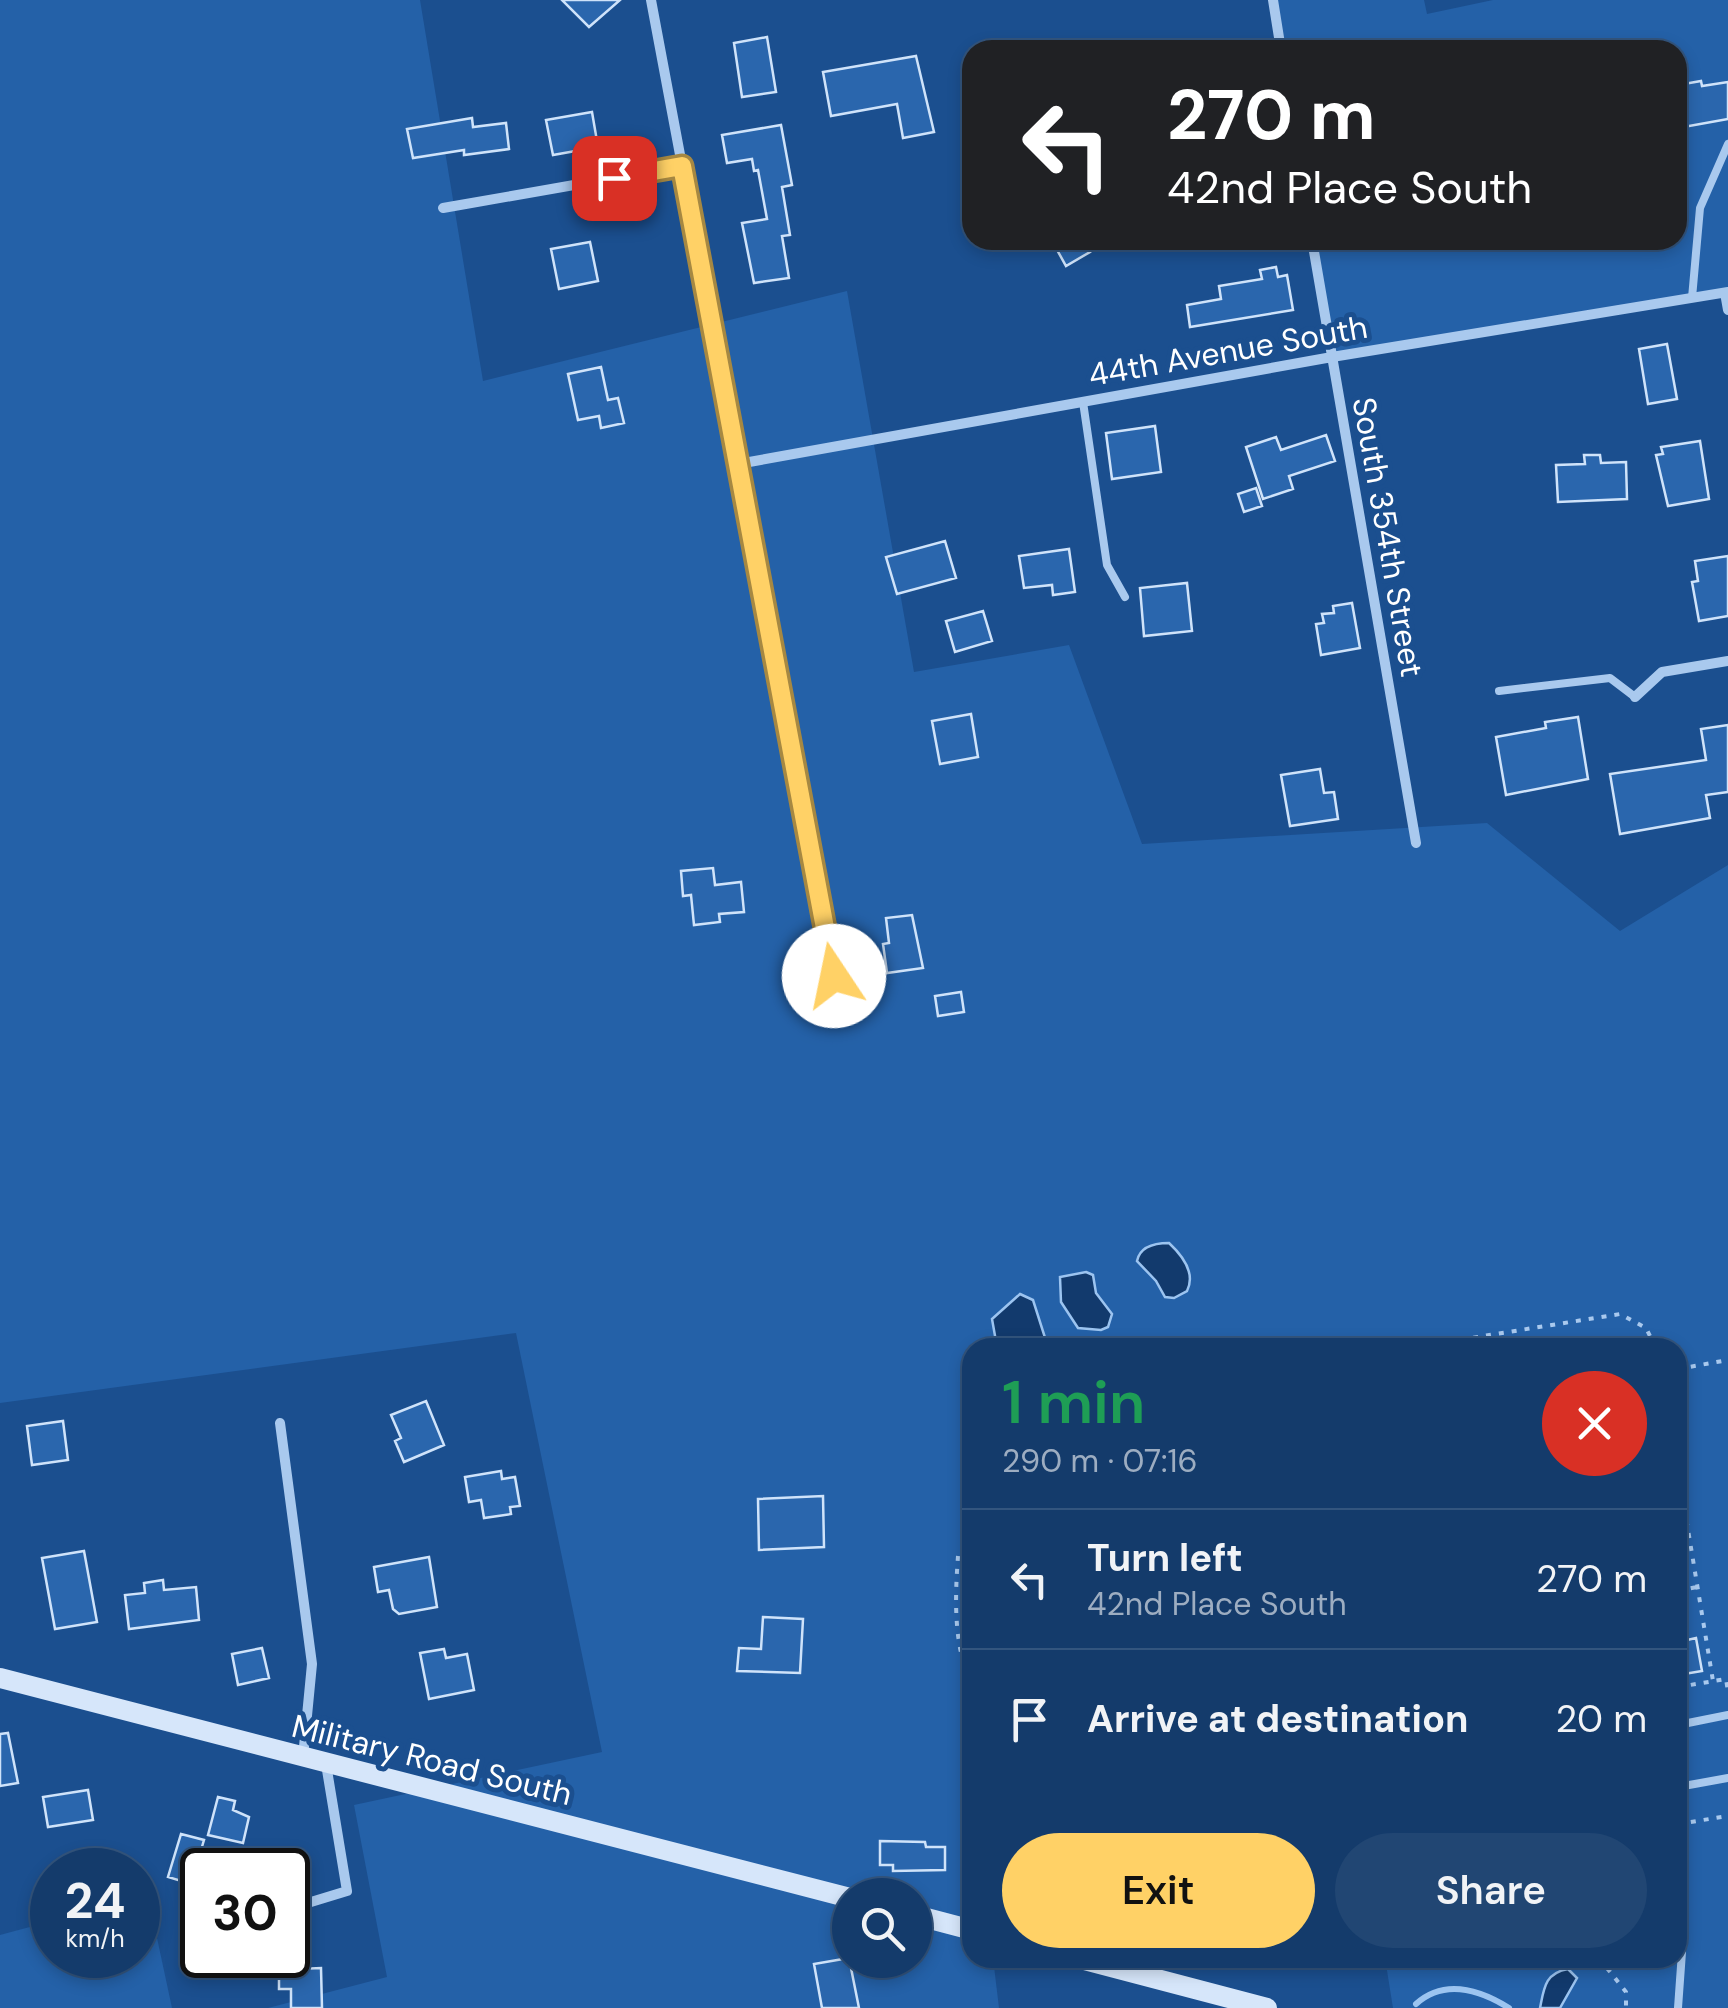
<!DOCTYPE html>
<meta charset="utf-8">
<style>
:root{--surface:#143b6b;--page:#214673;--text:#f1f3f6;--muted:#9dadc1;--line:#33557e;--accent:#ffd166}
body{margin:0;font-family:"DM Sans",sans-serif;background:var(--page);color:var(--text);height:100vh;display:flex;flex-direction:column;font-size:38px;white-space:nowrap}
*{box-sizing:border-box;margin:0}
p{font-size:32px;color:var(--muted)}
.icon{flex:none;width:55px;height:55px;fill:none;stroke:currentColor;stroke-width:2;stroke-linecap:round;stroke-linejoin:round}
.map{position:relative;flex:1;overflow:hidden}
.drawer{position:absolute;left:962px;top:1338px;width:725px;height:630px;display:flex;flex-direction:column;background:var(--surface);border-radius:30px;box-shadow:0 5px 15px #0003,0 0 0 2px var(--line)}
.drawer>*{flex:none}
.banner{position:absolute;left:962px;top:40px;width:725px;height:210px;border-radius:30px;box-shadow:0 5px 15px #0003,0 0 0 2px var(--line);background:#202124;color:#fff;overflow:hidden}
.tools{position:absolute;left:832px;top:1878px;display:grid;gap:20px}
.tools a{display:grid;place-items:center;width:100px;height:100px;border-radius:50%;background:var(--surface);box-shadow:0 5px 15px #0003,0 0 0 2px var(--line);font-size:50px}
.speed{position:absolute;left:30px;top:1848px;display:flex;gap:20px;font-size:50px;font-weight:700;text-align:center}
.speed>*{display:grid;place-content:center;width:130px;height:130px;border-radius:50%;background:var(--surface);box-shadow:0 5px 15px #0003,0 0 0 2px var(--line);line-height:1}
.speed small{font-size:25px;font-weight:400}
.speed .limit{border:5px solid #111;border-radius:15px;background:#fff;color:#111}
.pin{position:absolute;display:grid;place-items:center;width:85px;height:85px;color:#fff;margin:-42px;border-radius:20px;box-shadow:0 5px 15px #0006}
.me{position:absolute;width:110px;margin:-55px;rotate:349deg;stroke-linejoin:round;filter:drop-shadow(0 0 8px #0008)}
.turn{display:flex;align-items:center;gap:35px;height:210px;padding:0 40px;font-size:45px}
.turn .icon{width:130px;height:130px;stroke-width:2.5}
.turn b{display:block;font-size:70px;line-height:85px}
.round{display:grid;place-items:center;flex:none;width:105px;height:105px;border-radius:52px;background:var(--page)}
.head{display:flex;align-items:center;justify-content:space-between;height:170px;padding:0 40px}
h1{font-size:60px;font-weight:600;line-height:75px;color:#1e9e55}
.primary-button{display:flex;gap:20px;margin-top:auto;padding:20px 40px}
.primary-button a{flex:1;height:115px;border-radius:60px;background:var(--accent);color:#111;font-size:40px;font-weight:600;line-height:115px;text-align:center}
.primary-button a+a{background:var(--page);color:var(--text)}
ul{padding:0;list-style:none}
li{display:flex;align-items:center;gap:30px;height:140px;padding:0 40px;border-top:2px solid var(--line)}
li div{flex:1}
li b{display:block;font-size:38px}
li em{font-style:normal}
.map>svg:first-child{display:block}
.green{fill:#2461a8;fill-rule:evenodd}
.water{fill:#123a6d;stroke:#9cc4f0;stroke-width:2.5}
.lines{fill:none;stroke-linecap:round;stroke-linejoin:round}
.stream{stroke:#9cc4f0;stroke-width:6}
.building{fill:#2a66ad;stroke:#cfe3fa;stroke-width:2.5}
.path{stroke:#a9c9ee;stroke-width:4;stroke-dasharray:5 8;stroke-linecap:butt}
.service{stroke:#a9c9ee;stroke-width:8}
.minor{stroke:#a9c9ee;stroke-width:10}
.secondary{stroke:#d6e6fa;stroke-width:20}
.route-casing{stroke:#a68842;stroke-width:25}
.route{stroke:#ffd166;stroke-width:18}
.labels{text-anchor:middle;dominant-baseline:central;stroke-width:10;stroke-linejoin:round;paint-order:stroke}
.street-label{font-size:32px;fill:#fff;stroke:#1b4f8f}
</style>
<div class="map">
<svg width="1728" height="2008" viewBox="0 0 1728 2008">
<rect width="100%" height="100%" fill="#1b4f8f"/>
<path class="green" d="M0,0H420L483,381L847,291L914,672L1069,645L1142,844L1487,823L1620,931L1728,865V2008H1393L1385,1958H1678V1348H972V1763L968,1764L972,1801V1958H993L999,2008H268L387,1977L354,1805L602,1752L516,1333L0,1403ZM850,1895H915V1960H850Z
M1273,0H1424L1427,14L1493,0H1728V292L1332,357L1312,240H1678V50H1281Z
M148,1896L172,2008H0V1935L52,1921V1955H138V1899Z"/>
<path class="water" d="M1169,1243C1183,1256 1196,1273 1187,1291L1174,1298L1165,1297L1156,1281L1137,1261C1140,1246 1155,1243 1169,1243Z
M1086,1272L1093,1275L1096,1293L1112,1314L1108,1327L1101,1330L1078,1328L1061,1302L1060,1277Z
M1020,1294L1033,1300L1048,1347H997L992,1319Z
M1568,1969L1577,1978L1560,2008H1540C1544,1988 1545,1973 1568,1969Z"/>
<g class="lines">
<path class="stream" d="M1416,2004C1445,1978 1480,1990 1509,2008"/>
</g>
<path class="building" d="M562,0H620L589,27Z
M767,37L776,92L742,97L734,43Z
M916,56L934,132L903,138L897,104L831,116L823,72Z
M1701,81L1702,86L1728,82V119L1678,128V85Z
M592,112L598,147L553,155L546,120Z
M472,118L473,127L506,123L509,149L464,155V150L413,158L407,129Z
M781,125L792,185L782,187L790,235L782,236L789,278L754,283L742,223L767,219L758,170L754,171L752,159L727,163L722,135Z
M1070,240H1083L1090,252L1066,266L1056,248Z
M590,242L598,281L559,289L551,249Z
M1276,267L1278,277L1287,275L1293,310L1190,327L1187,305L1221,299L1219,286L1262,279L1260,270Z
M1667,344L1677,399L1648,404L1639,349Z
M601,367L608,400L618,398L624,423L601,428L599,416L578,420L568,374Z
M1155,426L1161,472L1112,479L1106,433Z
M1326,435L1335,461L1289,476L1293,489L1263,499L1246,447L1276,437L1281,450Z
M1700,441L1709,499L1668,506L1656,455L1663,454L1661,447Z
M1584,455H1600L1601,463L1626,462L1627,499L1558,502L1556,465L1585,464Z
M1256,488L1262,506L1244,512L1238,494Z
M945,541L956,578L897,594L886,557Z
M1069,549L1075,592L1053,595L1052,585L1024,588L1019,556Z
M1728,556V616L1699,621L1692,582L1698,581L1695,561Z
M1187,583L1192,631L1144,636L1140,588Z
M1352,603L1360,648L1321,655L1316,624L1324,623L1322,614L1334,613L1333,606Z
M983,611L992,641L955,652L946,621Z
M971,714L978,757L940,764L932,721Z
M1578,717L1588,779L1506,795L1496,737L1546,728L1545,722Z
M1728,725V792L1706,795L1710,818L1620,834L1610,774L1706,760L1701,729Z
M1320,769L1324,793L1334,792L1338,819L1290,826L1281,775Z
M713,868L715,885L741,882L744,912L719,914L720,922L694,925L691,895L683,896L681,871Z
M912,915L923,968L887,973L883,944L889,943L886,918Z
M961,992L964,1012L938,1016L935,996Z
M426,1401L444,1445L404,1462L395,1441L401,1438L391,1415Z
M63,1421L68,1460L32,1465L27,1426Z
M501,1471L502,1479L515,1477L520,1506L510,1507L511,1514L484,1518L481,1500L469,1502L465,1477Z
M823,1496L824,1547L759,1550L758,1499Z
M84,1551L97,1622L55,1629L42,1558Z
M429,1557L437,1607L399,1614L393,1609L389,1590L378,1592L374,1567Z
M163,1580L164,1590L196,1587L199,1620L129,1629L125,1595L145,1593L144,1583Z
M763,1617L803,1619L800,1673L737,1671L739,1648L761,1649Z
M1696,1638L1702,1671L1678,1675V1642Z
M262,1648L269,1678L238,1685L232,1654Z
M444,1649L446,1658L467,1654L474,1690L429,1699L420,1653Z
M8,1733L18,1783L0,1786V1734Z
M88,1790L93,1820L48,1827L43,1797Z
M218,1797L235,1801L233,1810L249,1817L243,1843L208,1835Z
M181,1834L204,1840L191,1884L168,1877Z
M880,1841L925,1842L926,1847H945V1870L893,1871V1865H880Z
M252,1955H275V1960L297,1959L298,1969L321,1968L322,2008H291V1989H279V1976L253,1978Z
M849,1958L859,2008H822L814,1964Z"/>
<g class="lines">
<path class="path" d="M1409,1348L1620,1314L1646,1328L1656,1348
M1678,1369L1728,1360
M1678,1469L1713,1681
M958,1556C955,1598 953,1646 972,1685
M1678,1591L1697,1587
M1678,1687L1726,1679L1728,1692
M1678,1824L1728,1816
M1599,1958L1626,1992V2008"/>
<path class="service" d="M1692,298L1700,208L1728,144
M1083,402L1107,565L1125,597
M1499,691L1610,678L1635,697
M1678,1725L1728,1715
M1678,1787L1728,1778
M1678,1917L1682,1952L1678,2008"/>
<path class="minor" d="M651,0L834,976
M1273,0L1281,50
M443,208L682,166
M1312,240L1416,843
M1725,293L1728,310
M738,464L1332,357L1728,292
M1635,697L1662,672L1728,661
M280,1423L312,1664L303,1757
M288,1909L347,1891L326,1764"/>
<path class="secondary" d="M0,1678L850,1898
M915,1915L972,1930
M1077,1958L1267,2008"/>
</g>
<g class="lines">
<g class="route-casing">
<path id="route" d="M614,178L682,166L834,976"/>
</g>
<use href="#route" class="route"/>
</g>
<g class="labels">
<g class="street-label">
<text transform="translate(1228 351) rotate(-10)">44th Avenue South</text>
<text transform="translate(1388 537) rotate(80)">South 354th Street</text>
<text transform="translate(432 1760) rotate(14)">Military Road South</text>
</g>
</g>
</svg>
<div class="tools">
<a><svg class="icon" aria-label="search" viewBox="0 0 24 24"><circle cx="10" cy="10" r="6"/><path d="M15 15l6 6"/></svg></a>
</div>
<div class="speed"><div>24<small>km/h</small></div><div class="limit">30</div></div>
<div class="pin" style="left:614px;top:178px;background:#d93025"><svg class="icon" aria-label="arrive" viewBox="0 0 24 24"><path d="M6 21V4h12l-3 4 3 4H6"/></svg></div>
<svg class="me" style="left:834px;top:976px" viewBox="-20 -20 40 40"><circle r="19" fill="#fff"/><path d="M0-13L10 11 0 6-10 11z" fill="#ffd166"/></svg>
<div class="banner">
<div class="turn"><svg class="icon" aria-label="left" viewBox="0 0 24 24"><path d="M17 20v-9H6M10 6l-5 5 5 5"/></svg><div><b>270 m</b>42nd Place South</div></div>
</div>
<section class="drawer">
<div class="head"><div><h1>1 min</h1><p>290 m · 07:16</p></div><a class="round" style="background:#d93025;color:#fff"><svg class="icon" aria-label="close" viewBox="0 0 24 24"><path d="M6 6l12 12M18 6L6 18"/></svg></a></div>
<ul>
<li><svg class="icon" aria-label="left" viewBox="0 0 24 24"><path d="M17 20v-9H6M10 6l-5 5 5 5"/></svg><div><b>Turn left</b><p>42nd Place South</p></div><em>270 m</em></li>
<li><svg class="icon" aria-label="arrive" viewBox="0 0 24 24"><path d="M6 21V4h12l-3 4 3 4H6"/></svg><div><b>Arrive at destination</b></div><em>20 m</em></li>
</ul>
<div class="primary-button"><a>Exit</a><a>Share</a></div>
</section>
</div>
